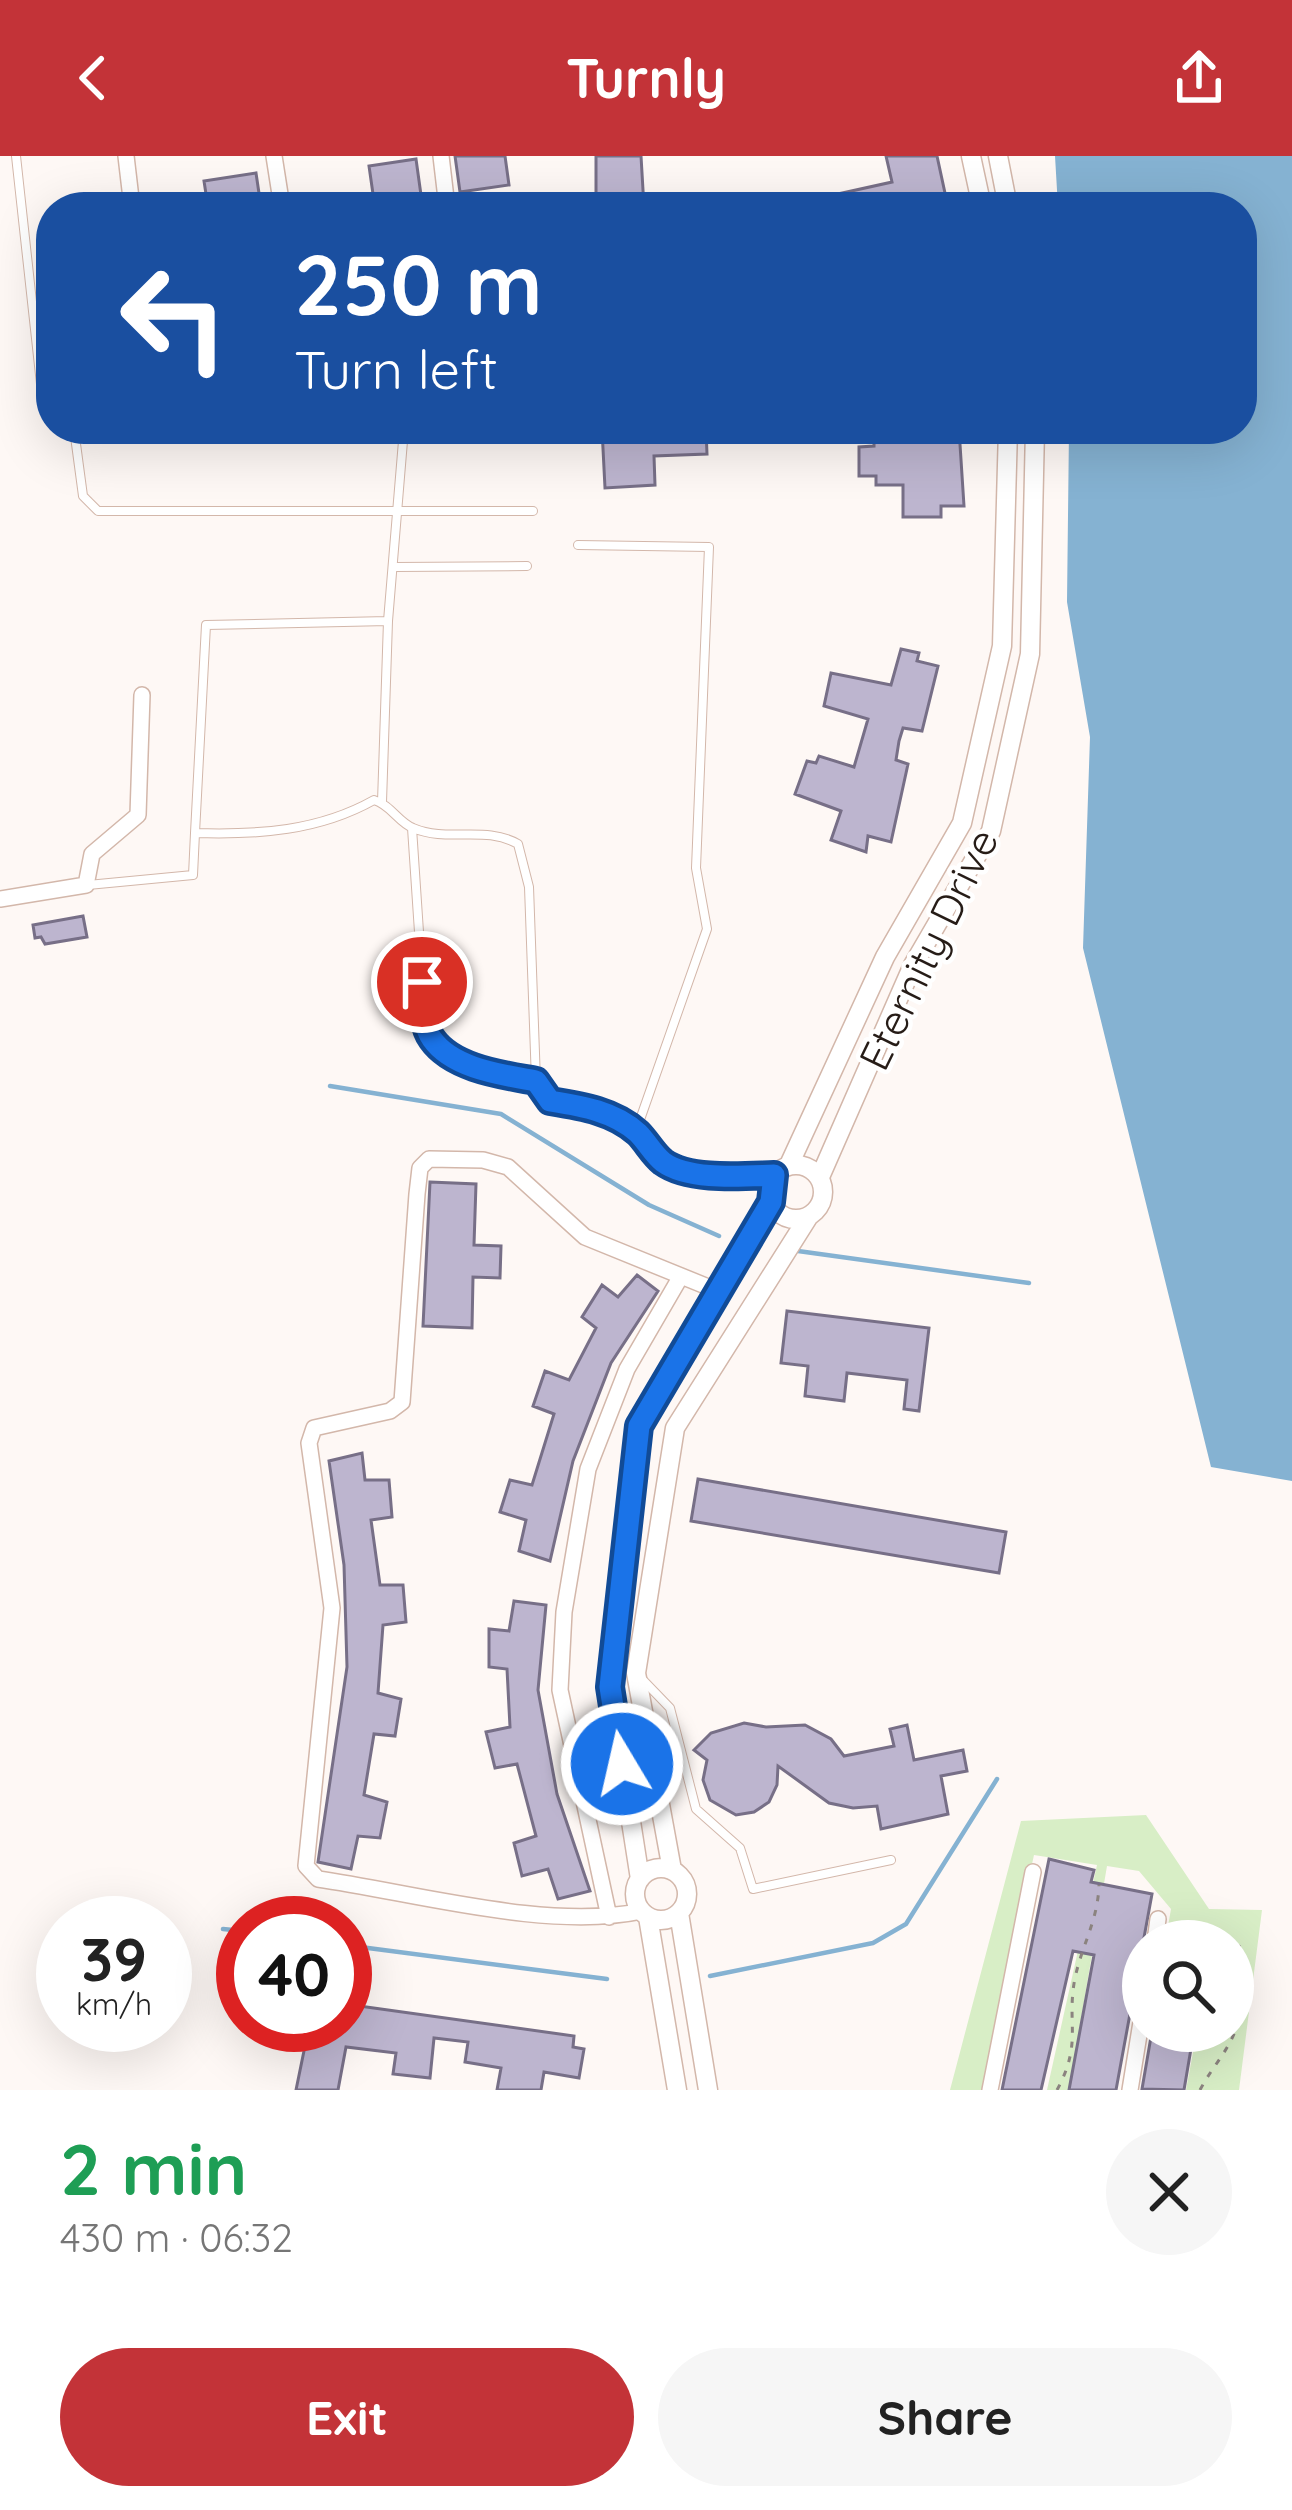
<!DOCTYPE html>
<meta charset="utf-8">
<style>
:root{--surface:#fff;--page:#f6f6f6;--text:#222;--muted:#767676;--accent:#c33338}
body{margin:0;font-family:Quicksand,sans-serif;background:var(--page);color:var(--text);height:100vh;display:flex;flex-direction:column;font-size:45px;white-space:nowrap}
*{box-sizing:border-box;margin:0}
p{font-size:39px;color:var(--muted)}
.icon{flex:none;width:66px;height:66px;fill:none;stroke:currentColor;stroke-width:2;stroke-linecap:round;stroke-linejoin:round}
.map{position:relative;height:1934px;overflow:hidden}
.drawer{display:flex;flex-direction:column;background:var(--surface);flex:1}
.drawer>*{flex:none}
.hud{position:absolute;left:36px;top:36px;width:1221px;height:252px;border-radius:48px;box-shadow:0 12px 48px #0002;background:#1a4fa0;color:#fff;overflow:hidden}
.controls{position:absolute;left:1122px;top:1764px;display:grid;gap:24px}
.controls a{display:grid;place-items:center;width:132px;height:132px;border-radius:50%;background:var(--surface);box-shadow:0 12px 48px #0002;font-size:60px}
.speed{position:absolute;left:36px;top:1740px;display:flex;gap:24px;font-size:60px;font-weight:700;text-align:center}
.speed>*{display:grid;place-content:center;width:156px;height:156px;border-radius:50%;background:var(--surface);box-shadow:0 12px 48px #0002;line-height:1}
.speed small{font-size:30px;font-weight:400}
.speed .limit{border:18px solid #d22;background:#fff;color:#111}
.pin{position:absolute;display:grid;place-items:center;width:102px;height:102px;color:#fff;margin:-51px;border:6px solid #fff;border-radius:50%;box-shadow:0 3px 12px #0007}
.me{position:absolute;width:132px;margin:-66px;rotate:351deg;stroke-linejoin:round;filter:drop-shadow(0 0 9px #0008)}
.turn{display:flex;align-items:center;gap:42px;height:252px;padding:0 60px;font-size:54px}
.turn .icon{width:156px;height:156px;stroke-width:2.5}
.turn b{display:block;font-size:84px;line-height:102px}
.round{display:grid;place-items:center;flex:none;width:126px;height:126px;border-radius:63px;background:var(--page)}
.head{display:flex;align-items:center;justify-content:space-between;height:204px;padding:0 60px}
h1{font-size:72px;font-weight:800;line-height:90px;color:#1e9e55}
.button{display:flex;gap:24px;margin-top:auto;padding:24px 60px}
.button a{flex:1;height:138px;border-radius:72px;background:var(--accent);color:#fff;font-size:48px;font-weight:800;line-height:138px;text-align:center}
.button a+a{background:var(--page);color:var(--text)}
header{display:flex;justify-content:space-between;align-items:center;height:156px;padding:0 60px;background:var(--accent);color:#fff;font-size:54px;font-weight:800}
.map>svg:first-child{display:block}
.green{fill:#d8eec6}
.water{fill:#85b2d2}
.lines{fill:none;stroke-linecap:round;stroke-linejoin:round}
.stream{stroke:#85b2d2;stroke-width:4.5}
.building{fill:#bdb5cf;stroke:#776f87;stroke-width:3}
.service-casing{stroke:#d3b7aa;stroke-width:10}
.minor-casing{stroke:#d3b7aa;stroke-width:18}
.tertiary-casing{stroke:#d3b7aa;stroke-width:21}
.path{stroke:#8b837f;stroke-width:3;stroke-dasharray:6 9;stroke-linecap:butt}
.service{stroke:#fff;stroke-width:8}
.minor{stroke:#fff;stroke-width:15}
.tertiary{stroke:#fff;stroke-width:18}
.route-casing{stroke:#114b97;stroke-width:30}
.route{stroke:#1a73e8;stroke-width:21}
.labels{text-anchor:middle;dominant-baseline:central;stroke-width:9;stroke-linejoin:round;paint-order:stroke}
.street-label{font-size:42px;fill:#261c17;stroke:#fff}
</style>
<header><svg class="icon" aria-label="back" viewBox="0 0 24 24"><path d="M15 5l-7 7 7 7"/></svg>Turnly<svg class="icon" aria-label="share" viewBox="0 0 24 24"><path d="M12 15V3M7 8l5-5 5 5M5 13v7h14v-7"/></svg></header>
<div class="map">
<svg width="1292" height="1934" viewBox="0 0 1292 1934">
<rect width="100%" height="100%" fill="#fef8f5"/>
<path class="green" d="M1146,1659L1209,1753L1262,1754L1239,1934H1186L1197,1875H1233V1785L1167,1776L1171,1753L1139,1715L1107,1710L1069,1934H1047L1097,1709L1034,1699L982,1934H950L1021,1665Z"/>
<path class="water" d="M1055,0H1292V1325L1211,1311L1083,792L1090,581L1067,446L1069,273H1242V51H1058Z"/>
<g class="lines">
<path class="stream" d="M330,930L501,958L649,1049L719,1080
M798,1095L1029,1127
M223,1773L243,1775
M345,1789L607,1823
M710,1820L873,1787L906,1768L997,1623"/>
</g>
<path class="building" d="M455,0H505L509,29L460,36Z
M596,0H641L644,51H596Z
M886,0H937L948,51H841L838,38L892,26Z
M416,3L421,39L374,45L369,10Z
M256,17L260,44L208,51L204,25Z
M602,273H706L707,298L654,300L655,329L605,332Z
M918,273H959L964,350H941V361H903V329H876V320H859V291L874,290V283H918Z
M901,493L919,497L917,505L938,510L922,575L903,572L899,585L896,604L908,608L891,686L868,680L866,696L831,684L841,655L795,638L807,605L816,607L819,600L854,611L868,563L824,550L831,517L891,529Z
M83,760L87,781L45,788L41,781L35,782L33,769Z
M430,1026L476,1028L474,1089L501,1090L500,1122L473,1121L472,1172L423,1170Z
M637,1119L658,1135L611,1207L573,1305L550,1405L519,1395L526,1364L500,1356L510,1324L532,1329L554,1258L533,1250L545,1215L569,1224L596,1172L582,1161L602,1129L618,1141Z
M787,1155L929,1172L919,1255L904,1253L907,1224L847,1217L844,1245L805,1240L808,1210L781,1207Z
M362,1297L365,1324H389L392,1361L371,1364L380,1429H403L406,1466L383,1469L378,1537L401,1543L395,1580L374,1578L364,1639L387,1646L380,1682L358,1680L351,1713L318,1706L347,1511L344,1409L329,1305Z
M698,1323L1006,1376L999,1417L691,1365Z
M514,1445L546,1449L538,1534L557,1638L590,1735L558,1743L548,1713L522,1720L514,1687L536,1680L517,1608L495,1612L486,1576L510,1571L507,1513L489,1511V1473L509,1475Z
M744,1567L766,1571L805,1569L831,1583L844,1600L894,1590L890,1573L907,1569L914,1604L963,1594L967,1615L941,1620L948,1658L881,1673L877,1650L853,1652L829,1647L778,1610L777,1629L769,1646L754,1656L736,1659L710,1644L703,1624L707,1604L694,1594L711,1577Z
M1049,1703L1094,1714L1091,1726L1152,1738L1116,1934H1069L1094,1799L1073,1795L1041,1934H1002Z
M345,1848L574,1880L573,1891L584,1893L579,1922L544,1916L541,1934H497L501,1912L465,1906L468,1886L434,1882L430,1922L393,1918L396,1897L346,1891L338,1934H296L306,1885L281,1882L283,1869H345Z
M1152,1875H1194L1184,1934L1142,1933Z"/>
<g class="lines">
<g class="service-casing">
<path id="service" d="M16,0L41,228L51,245
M74,273L83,340L98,355H533
M578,389L709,391L696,712L707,773L636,975L665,1008L740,1021L774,1019
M395,411L527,410
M382,646L388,465L404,273
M412,672L425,865C441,910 494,916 536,925
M195,677L206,469L388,465
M88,729L193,719L195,677C258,679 319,675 374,644C391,649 398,666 413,672C448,687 485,669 518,688L529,731L536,925L550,945L591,952L636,975
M641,1522L670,1552L696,1653L740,1692L753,1733L891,1704"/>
</g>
<g class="minor-casing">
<path id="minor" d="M126,0L132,51
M274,0L282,51
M441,0L447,51
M0,743L86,729L92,698L138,659L142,539
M642,1755C548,1775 415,1737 318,1723L306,1710L332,1452L309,1287L314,1272L390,1255L402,1246L417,1038L420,1012L429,1003L483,1004L508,1011L585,1081L718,1135
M609,1761L560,1534L564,1456L588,1313L627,1213L681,1120
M1155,1785L1158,1763
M990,1934L1033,1716
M1130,1934L1143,1854"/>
</g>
<g class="tertiary-casing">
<path id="tertiary" d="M971,0L982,51
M998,0L1008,51
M769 1036a27 27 0 1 1 54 0a27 27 0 1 1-54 0Z
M789,1009L885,801L962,667L1002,490L1008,273
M820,1021L913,809L991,675L1030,498L1035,273
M635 1738a26 26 0 1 1 52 0a26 26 0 1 1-52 0Z
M672,1714L636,1517L675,1272L809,1060
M640,1723L610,1531L639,1271L771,1046
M679,1757L708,1934
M648,1761L677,1934"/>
</g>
<path class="path" d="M1057,1934C1083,1886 1066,1868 1075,1822C1082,1789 1098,1764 1099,1729
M1200,1934C1214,1907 1235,1889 1240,1857C1244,1830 1233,1808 1241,1781"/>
<use href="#service" class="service"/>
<use href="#minor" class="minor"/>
<use href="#tertiary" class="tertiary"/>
</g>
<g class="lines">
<g class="route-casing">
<path id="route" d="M422,826C424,844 421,868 432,883C453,913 504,919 536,925L550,945C581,950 614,955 638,977C647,986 653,998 663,1006C689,1025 743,1020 774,1019L771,1046L639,1270L610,1531L622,1608"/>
</g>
<use href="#route" class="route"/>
</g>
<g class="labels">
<g class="street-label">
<text transform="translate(928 793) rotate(-64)">Eternity Drive</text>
</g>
</g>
</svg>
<div class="controls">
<a><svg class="icon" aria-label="search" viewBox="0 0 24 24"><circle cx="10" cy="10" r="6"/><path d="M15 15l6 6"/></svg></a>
</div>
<div class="speed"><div>39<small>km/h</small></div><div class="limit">40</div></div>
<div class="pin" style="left:422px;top:826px;background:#d93025"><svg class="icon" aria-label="arrive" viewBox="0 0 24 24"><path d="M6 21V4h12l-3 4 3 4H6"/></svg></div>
<svg class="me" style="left:622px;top:1608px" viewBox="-20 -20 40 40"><circle r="17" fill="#1a73e8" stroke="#fff" stroke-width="3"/><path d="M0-11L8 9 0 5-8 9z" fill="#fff"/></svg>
<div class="hud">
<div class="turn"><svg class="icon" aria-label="left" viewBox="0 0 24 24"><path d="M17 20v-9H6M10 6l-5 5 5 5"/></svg><div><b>250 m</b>Turn left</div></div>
</div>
</div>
<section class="drawer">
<div class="head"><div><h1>2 min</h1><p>430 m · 06:32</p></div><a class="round"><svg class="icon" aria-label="close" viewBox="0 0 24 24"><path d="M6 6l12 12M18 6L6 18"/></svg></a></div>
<div class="button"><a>Exit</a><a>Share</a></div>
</section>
